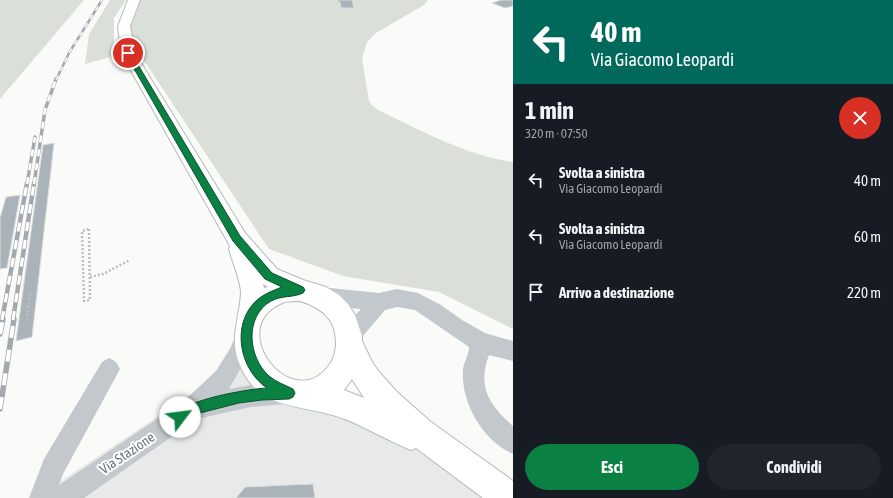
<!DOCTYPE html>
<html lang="it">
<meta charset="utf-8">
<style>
:root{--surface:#171b24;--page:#20242c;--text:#f1f3f6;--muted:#9ea1a6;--accent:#0b8043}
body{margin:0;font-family:"Asap Condensed",sans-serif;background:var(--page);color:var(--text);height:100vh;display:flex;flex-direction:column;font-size:15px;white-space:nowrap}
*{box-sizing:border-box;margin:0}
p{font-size:13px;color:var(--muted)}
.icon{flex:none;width:22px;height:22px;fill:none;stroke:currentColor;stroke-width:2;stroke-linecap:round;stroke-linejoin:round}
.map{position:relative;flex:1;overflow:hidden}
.side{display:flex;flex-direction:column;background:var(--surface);width:380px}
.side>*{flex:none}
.top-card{background:#00695c;color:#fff;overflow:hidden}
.pin{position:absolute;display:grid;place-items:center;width:34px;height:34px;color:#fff;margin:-17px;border:2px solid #fff;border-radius:50%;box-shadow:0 1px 4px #0007}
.me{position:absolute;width:44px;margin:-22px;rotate:60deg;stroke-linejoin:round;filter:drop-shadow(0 0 3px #0008)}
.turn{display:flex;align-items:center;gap:14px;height:84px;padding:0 12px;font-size:18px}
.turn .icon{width:52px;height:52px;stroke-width:2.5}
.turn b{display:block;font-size:28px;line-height:34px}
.round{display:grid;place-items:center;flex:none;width:42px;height:42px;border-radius:21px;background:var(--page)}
.head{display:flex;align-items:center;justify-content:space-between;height:68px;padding:0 12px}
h1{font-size:24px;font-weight:700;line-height:30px}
.button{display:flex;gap:8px;margin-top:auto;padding:8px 12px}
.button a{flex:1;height:46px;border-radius:24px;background:var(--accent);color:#fff;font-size:16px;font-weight:700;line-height:46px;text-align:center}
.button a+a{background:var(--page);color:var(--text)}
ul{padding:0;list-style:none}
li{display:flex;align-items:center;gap:12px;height:56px;padding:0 12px}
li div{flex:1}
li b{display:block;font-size:15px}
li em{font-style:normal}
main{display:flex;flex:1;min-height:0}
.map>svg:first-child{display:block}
.built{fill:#e8e9e9}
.green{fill:#dadfd7}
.building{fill:#aab3b9;stroke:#dcdcda}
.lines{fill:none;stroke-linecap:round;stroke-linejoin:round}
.major-casing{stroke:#b5babe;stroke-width:2}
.path{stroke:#bbbfc2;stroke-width:2.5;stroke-dasharray:2 2;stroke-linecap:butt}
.minor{fill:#c3c8cc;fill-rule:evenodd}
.major{fill:#fff;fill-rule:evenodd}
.rail-far3-casing{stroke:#a2aab0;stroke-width:2.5}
.rail-far2-casing{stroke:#a2aab0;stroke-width:3.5}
.rail-far1-casing{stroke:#a2aab0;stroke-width:4.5}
.rail-casing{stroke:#a2aab0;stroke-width:5.5}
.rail-far3{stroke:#fff;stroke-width:1.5;stroke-dasharray:5;stroke-linecap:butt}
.rail-far2{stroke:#fff;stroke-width:2.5;stroke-dasharray:7;stroke-linecap:butt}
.rail-far1{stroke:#fff;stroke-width:3;stroke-dasharray:9;stroke-linecap:butt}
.rail{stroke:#fff;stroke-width:4;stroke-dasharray:12;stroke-linecap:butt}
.route{fill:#0b8043;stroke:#07532c}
.labels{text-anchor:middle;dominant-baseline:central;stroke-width:4;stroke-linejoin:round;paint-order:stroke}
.near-street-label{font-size:14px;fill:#657683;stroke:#fff}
</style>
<main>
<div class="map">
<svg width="513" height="498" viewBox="0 0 513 498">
<rect width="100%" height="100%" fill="#fafaf8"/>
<path class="built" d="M250,366L443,455L502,498H35L194,392L224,369Z"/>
<path class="green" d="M0,0H84L0,99Z
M110,0H126L114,18V56L85,64L89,34Z
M140,0H428L424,5L376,33L367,42L362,58L369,101L372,105L378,110C422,131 465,155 513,162V329L439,292L343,276L269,249L137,50L130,28Z"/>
<path class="building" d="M337,0H352L354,8H341L340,2H338Z
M501,0H513V6L505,8L492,3Z
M54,143L32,337L16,341L43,145Z
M20,195L7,268L0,269V218L6,197Z
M313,484L315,498H236L245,487Z"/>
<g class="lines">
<g class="major-casing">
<path id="major" d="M128,0H140L130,26L135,53L245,233L277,269L303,280L326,287L339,295L348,304L355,315L362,336V341L372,362L379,372L398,393L431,422L513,481V498H483L416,448L411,450C389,441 367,428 345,419C307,404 263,412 242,370C240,364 237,359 236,353C232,332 240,314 241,293C241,281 232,261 229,249L230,246L121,53L118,26ZM263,284L268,287L264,288ZM300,301C322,308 336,319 336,343C336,350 334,358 330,364C292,418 221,325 285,302C289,301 295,301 300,301ZM352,379L364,398L344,390Z"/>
</g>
<path class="path" d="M89,229L90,300L84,301L82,231Z
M90,277L103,274L130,260
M27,320L30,293"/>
<path class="minor" d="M320,287L379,293L397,289L418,293L441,305L462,320L485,333L513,341V361L489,355C477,387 489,405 513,426V454C483,441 461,403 463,371C463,363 469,355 469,347L415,310L397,307L385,310L357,343L350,346L343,343L340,336L343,329L361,309L320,305L313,302L311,296L313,290Z
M245,324L252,327L255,334L246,359L229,389C248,386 274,378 293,385L296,393L293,401L285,404L251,407L197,419L84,498H29L44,459L102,362L109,358L116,362L120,369L63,474L59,485L185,400L216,371L231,347L238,327Z"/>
<use href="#major" class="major"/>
<g class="rail-far3-casing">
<path id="rail-far3" d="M56,80L69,53L102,0"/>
</g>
<g class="rail-far2-casing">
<path id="rail-far2" d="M27,184L35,137
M34,184L45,110L56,79"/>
</g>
<g class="rail-far1-casing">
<path id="rail-far1" d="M2,320L27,183
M13,320L34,183"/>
</g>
<g class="rail-casing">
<path id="rail" d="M0,334L3,319
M0,409L14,319"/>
</g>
<use href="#rail-far3" class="rail-far3"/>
<use href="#rail-far2" class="rail-far2"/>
<use href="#rail-far1" class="rail-far1"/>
<use href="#rail" class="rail"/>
</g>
<path class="route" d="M126,52L131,53L240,236L272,273L303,287L305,290L303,293C292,298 283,295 271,301C244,317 248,357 269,376C276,382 285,385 293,389L295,393L293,397L289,399L262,400L239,403L196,414L180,423L176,422L174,417C181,400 248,389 267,388C240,370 231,326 255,302C263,294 272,291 282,287L265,279L233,241L125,53Z"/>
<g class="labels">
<g class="near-street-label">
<text transform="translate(127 453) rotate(-34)">Via Stazione</text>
</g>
</g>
</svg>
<div class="pin" style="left:128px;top:53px;background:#d93025"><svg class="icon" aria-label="arrive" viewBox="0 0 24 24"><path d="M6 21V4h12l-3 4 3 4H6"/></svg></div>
<svg class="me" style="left:180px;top:417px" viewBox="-20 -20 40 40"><circle r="19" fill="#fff"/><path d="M0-13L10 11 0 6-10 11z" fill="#0b8043"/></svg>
</div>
<section class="side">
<div class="top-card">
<div class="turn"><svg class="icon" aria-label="left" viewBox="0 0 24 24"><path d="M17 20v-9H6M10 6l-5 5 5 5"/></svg><div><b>40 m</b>Via Giacomo Leopardi</div></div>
</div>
<div class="head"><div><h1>1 min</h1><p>320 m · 07:50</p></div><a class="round" style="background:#d93025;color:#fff"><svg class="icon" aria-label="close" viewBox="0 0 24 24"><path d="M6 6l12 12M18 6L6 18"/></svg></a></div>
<ul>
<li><svg class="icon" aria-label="left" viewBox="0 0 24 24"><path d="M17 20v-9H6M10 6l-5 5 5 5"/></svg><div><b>Svolta a sinistra</b><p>Via Giacomo Leopardi</p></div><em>40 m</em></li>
<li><svg class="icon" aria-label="left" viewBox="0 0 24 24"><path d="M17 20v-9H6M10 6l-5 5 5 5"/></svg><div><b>Svolta a sinistra</b><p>Via Giacomo Leopardi</p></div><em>60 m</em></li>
<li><svg class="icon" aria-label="arrive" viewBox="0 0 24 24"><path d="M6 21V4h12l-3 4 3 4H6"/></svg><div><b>Arrivo a destinazione</b></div><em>220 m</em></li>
</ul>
<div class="button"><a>Esci</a><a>Condividi</a></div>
</section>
</main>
